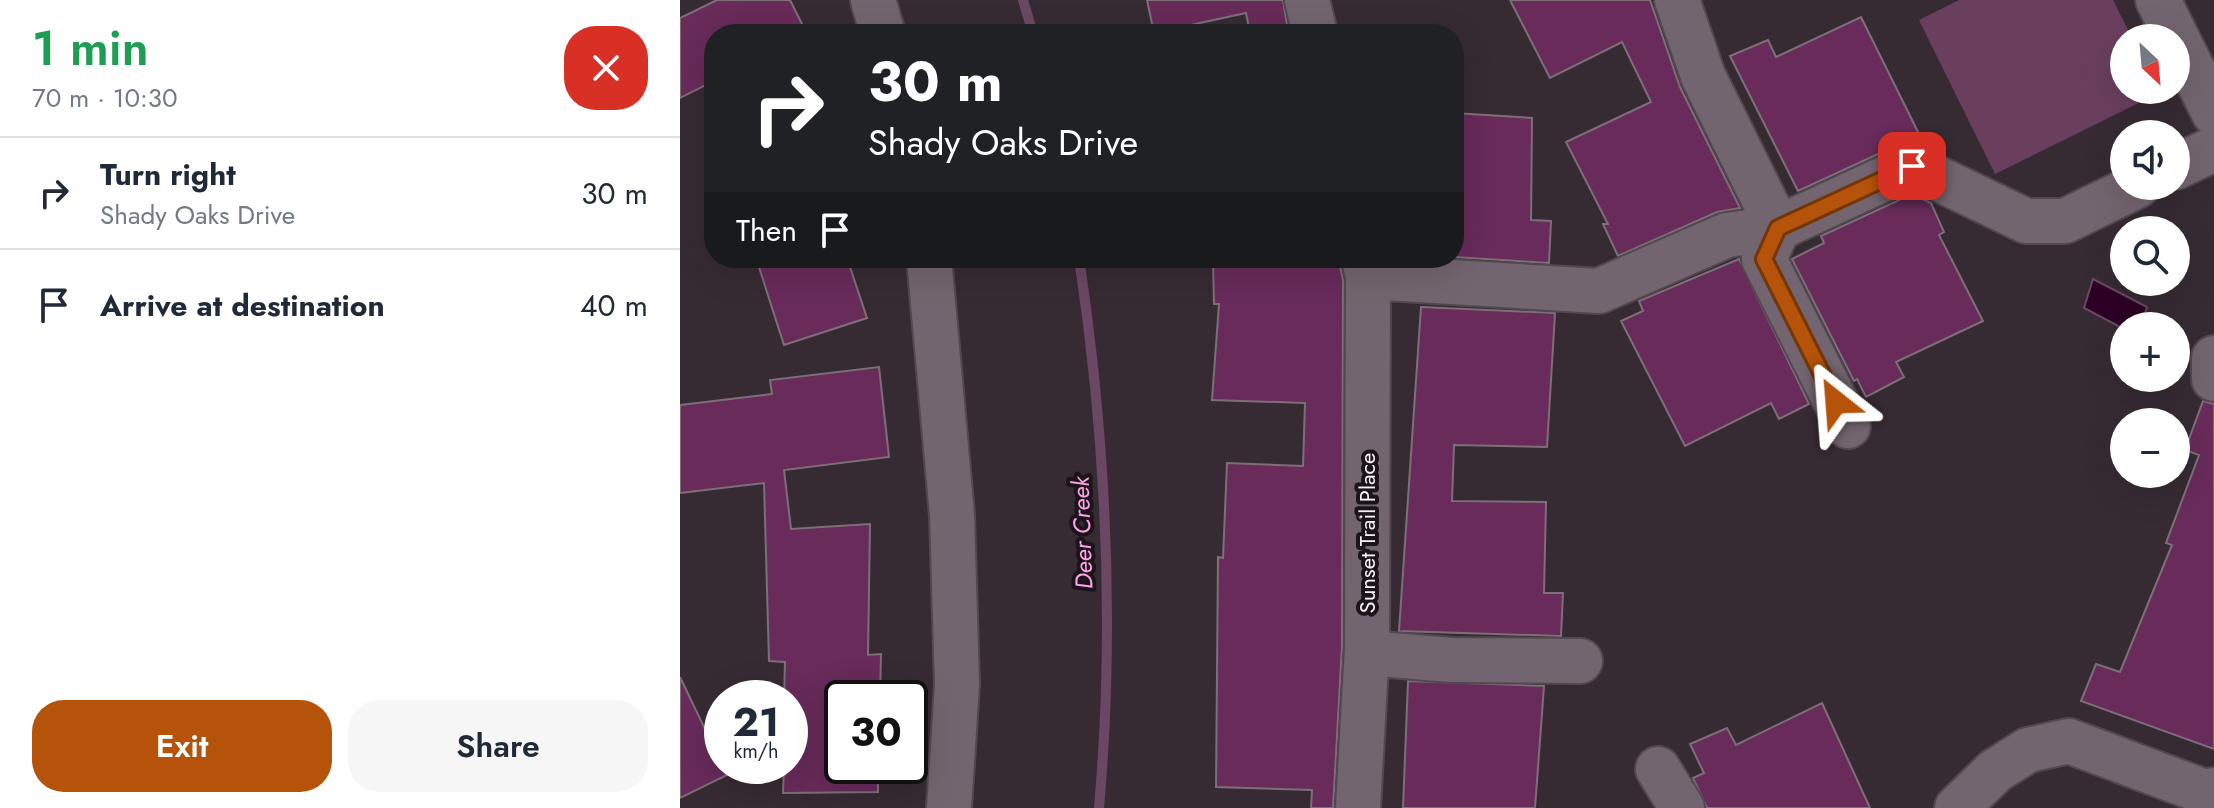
<!DOCTYPE html>
<meta charset="utf-8">
<style>
:root{--surface:#fff;--page:#f6f6f7;--text:#1f2937;--muted:#747a83;--line:#e0e1e3;--accent:#b45309}
body{margin:0;font-family:Jost,sans-serif;background:var(--page);color:var(--text);height:100vh;display:flex;flex-direction:column;font-size:30px;white-space:nowrap}
*{box-sizing:border-box;margin:0}
p{font-size:26px;color:var(--muted)}
.icon{flex:none;width:44px;height:44px;fill:none;stroke:currentColor;stroke-width:2;stroke-linecap:round;stroke-linejoin:round}
.map{position:relative;flex:1;overflow:hidden}
.sheet{display:flex;flex-direction:column;background:var(--surface);width:680px}
.sheet>*{flex:none}
.top-card{position:absolute;left:24px;top:24px;width:760px;height:244px;border-radius:32px;box-shadow:0 8px 32px #0002;background:#202124;color:#fff;overflow:hidden}
.needle{width:52px;rotate:154deg}
.tools{position:absolute;left:1430px;top:24px;display:grid;gap:16px}
.tools a{display:grid;place-items:center;width:80px;height:80px;border-radius:50%;background:var(--surface);box-shadow:0 8px 32px #0002;font-size:40px}
.speed{position:absolute;left:24px;top:680px;display:flex;gap:16px;font-size:40px;font-weight:700;text-align:center}
.speed>*{display:grid;place-content:center;width:104px;height:104px;border-radius:50%;background:var(--surface);box-shadow:0 8px 32px #0002;line-height:1}
.speed small{font-size:20px;font-weight:400}
.speed .limit{border:4px solid #111;border-radius:12px;background:#fff;color:#111}
.pin{position:absolute;display:grid;place-items:center;width:68px;height:68px;color:#fff;margin:-34px;border-radius:16px;box-shadow:0 4px 12px #0006}
.me{position:absolute;width:88px;margin:-44px;rotate:332deg;stroke-linejoin:round;filter:drop-shadow(0 0 6px #0008)}
.turn{display:flex;align-items:center;gap:28px;height:168px;padding:0 32px;font-size:36px}
.turn .icon{width:104px;height:104px;stroke-width:2.5}
.turn b{display:block;font-size:56px;line-height:68px}
.then{display:flex;align-items:center;height:76px;padding:0 32px;background:#0003;gap:16px;font-size:30px}
.round{display:grid;place-items:center;flex:none;width:84px;height:84px;border-radius:32px;background:var(--page)}
.overview{display:flex;align-items:center;justify-content:space-between;height:136px;padding:0 32px}
h1{font-size:48px;font-weight:600;line-height:60px;color:#1e9e55}
.button{display:flex;gap:16px;margin-top:auto;padding:16px 32px}
.button a{flex:1;height:92px;border-radius:32px;background:var(--accent);color:#fff;font-size:32px;font-weight:600;line-height:92px;text-align:center}
.button a+a{background:var(--page);color:var(--text)}
ul{padding:0;list-style:none}
li{display:flex;align-items:center;gap:24px;height:112px;padding:0 32px;border-top:2px solid var(--line)}
li div{flex:1}
li b{display:block;font-size:30px}
li em{font-style:normal}
main{display:flex;flex:1;min-height:0}
.map>svg:first-child{display:block}
.green{fill:#6a3f5e}
.water{fill:#2d0125;stroke:#6a4863;stroke-width:2}
.lines{fill:none;stroke-linecap:round;stroke-linejoin:round}
.stream{stroke:#6a4863;stroke-width:10}
.building{fill:#682b5a;stroke:#7d6f78;stroke-width:2}
.minor-casing{stroke:#52484f;stroke-width:48}
.minor{stroke:#73656f;stroke-width:44}
.route-casing{stroke:#753606;stroke-width:20}
.route{stroke:#b45309;stroke-width:14}
.labels{text-anchor:middle;dominant-baseline:central;stroke-width:8;stroke-linejoin:round;paint-order:stroke}
.street-label{font-size:22px;fill:#f8eff5;stroke:#1b1519}
.water-label{font-size:24px;font-style:italic;fill:#fea1e5;stroke:#1b1519}
</style>
<main>
<section class="sheet">
<div class="overview"><div><h1>1 min</h1><p>70 m · 10:30</p></div><a class="round" style="background:#d93025;color:#fff"><svg class="icon" aria-label="close" viewBox="0 0 24 24"><path d="M6 6l12 12M18 6L6 18"/></svg></a></div>
<ul>
<li><svg class="icon" aria-label="right" viewBox="0 0 24 24"><path d="M7 20v-9h11M14 6l5 5-5 5"/></svg><div><b>Turn right</b><p>Shady Oaks Drive</p></div><em>30 m</em></li>
<li><svg class="icon" aria-label="arrive" viewBox="0 0 24 24"><path d="M6 21V4h12l-3 4 3 4H6"/></svg><div><b>Arrive at destination</b></div><em>40 m</em></li>
</ul>
<div class="button"><a>Exit</a><a>Share</a></div>
</section>
<div class="map">
<svg width="1534" height="808" viewBox="0 0 1534 808">
<rect width="100%" height="100%" fill="#372b33"/>
<path class="green" d="M1279,0H1433L1452,38H1444V90L1479,93L1315,174L1239,20Z"/>
<path class="water" d="M1413,279L1467,307L1461,326L1444,329L1404,308Z"/>
<g class="lines">
<path class="stream" d="M343,0L353,34
M399,258C426,439 435,626 419,808"/>
</g>
<path class="building" d="M37,0H110L127,34H34V81L0,98V18Z
M467,0H603L607,25L570,33L566,13L474,33Z
M830,0H970L1000,87L1060,208L1037,212L938,256L923,224H928L886,142L971,102L942,42L870,78Z
M1181,17L1242,140L1222,143L1118,191L1050,56L1088,40L1096,57Z
M774,113L852,118L851,220L871,221L869,263L774,257Z
M1232,194L1251,203L1264,232L1259,235L1303,321L1216,362L1224,377L1186,397L1177,379L1174,381L1112,259L1144,243L1141,236Z
M76,258H167L187,318L104,345Z
M1059,259L1129,404L1099,419L1091,403L1005,446L941,321L963,311L959,301Z
M533,261L660,266L663,280L662,646L653,808H631L632,790L536,787L538,557L543,558L547,463L623,466L625,403L532,400L539,304H534Z
M741,307L875,313L867,447L774,445L772,501L866,502L864,593H883L881,636L719,631Z
M199,367L209,457L104,470L111,529L190,524L188,655L201,654L200,698H162V766H198V792L103,793L104,766H110V698H104L105,662L89,661L84,483L0,493V405L92,394L90,380Z
M1523,401L1534,404V749L1401,701L1416,664L1440,672L1492,545L1486,543L1519,455L1505,450Z
M0,677L47,775L0,798Z
M728,681L864,686L855,808H723Z
M1142,703L1190,808H1027L1013,778L1024,773L1010,744L1047,728L1056,745Z"/>
<g class="lines">
<g class="minor-casing">
<path id="minor" d="M193,0L203,34
M627,0L635,34
M997,0L1023,76L1098,228L1084,259L1168,426
M1478,0L1534,113
M1496,167L1534,149
M249,258L272,515L277,684L269,808
M688,277L919,291L1047,235L1098,228L1232,166L1346,221H1385L1457,186
M1534,358V379
M687,653L771,660L900,661
M978,769L1002,808
M678,808L687,647L688,277L684,258
M1277,808L1315,771L1348,750L1389,741L1525,792L1534,790"/>
</g>
<use href="#minor" class="minor"/>
</g>
<g class="lines">
<g class="route-casing">
<path id="route" d="M1156,402L1084,259L1098,228L1232,166"/>
</g>
<use href="#route" class="route"/>
</g>
<g class="labels">
<g class="street-label">
<text transform="translate(687 533) rotate(-90)">Sunset Trail Place</text>
</g>
<g class="water-label">
<text transform="translate(402 533) rotate(-92)">Deer Creek</text>
</g>
</g>
</svg>
<div class="tools">
<a><svg class="needle" viewBox="-14 -14 28 28"><path d="M0-13l5 13h-10z" fill="#e53935"/><path d="M0 13l5-13h-10z" fill="#747a83"/></svg></a>
<a><svg class="icon" aria-label="sound" viewBox="0 0 24 24"><path d="M4 9h4l5-4v14l-5-4H4zM17 9q2 3 0 6"/></svg></a>
<a><svg class="icon" aria-label="search" viewBox="0 0 24 24"><circle cx="10" cy="10" r="6"/><path d="M15 15l6 6"/></svg></a>
<a>+</a>
<a>−</a>
</div>
<div class="speed"><div>21<small>km/h</small></div><div class="limit">30</div></div>
<div class="pin" style="left:1232px;top:166px;background:#d93025"><svg class="icon" aria-label="arrive" viewBox="0 0 24 24"><path d="M6 21V4h12l-3 4 3 4H6"/></svg></div>
<svg class="me" style="left:1156px;top:402px" viewBox="-20 -20 40 40"><path d="M0-17L14 15 0 8-14 15z" fill="#b45309" stroke="#fff" stroke-width="4"/></svg>
<div class="top-card">
<div class="turn"><svg class="icon" aria-label="right" viewBox="0 0 24 24"><path d="M7 20v-9h11M14 6l5 5-5 5"/></svg><div><b>30 m</b>Shady Oaks Drive</div></div>
<div class="then">Then<svg class="icon" aria-label="arrive" viewBox="0 0 24 24"><path d="M6 21V4h12l-3 4 3 4H6"/></svg></div>
</div>
</div>
</main>
